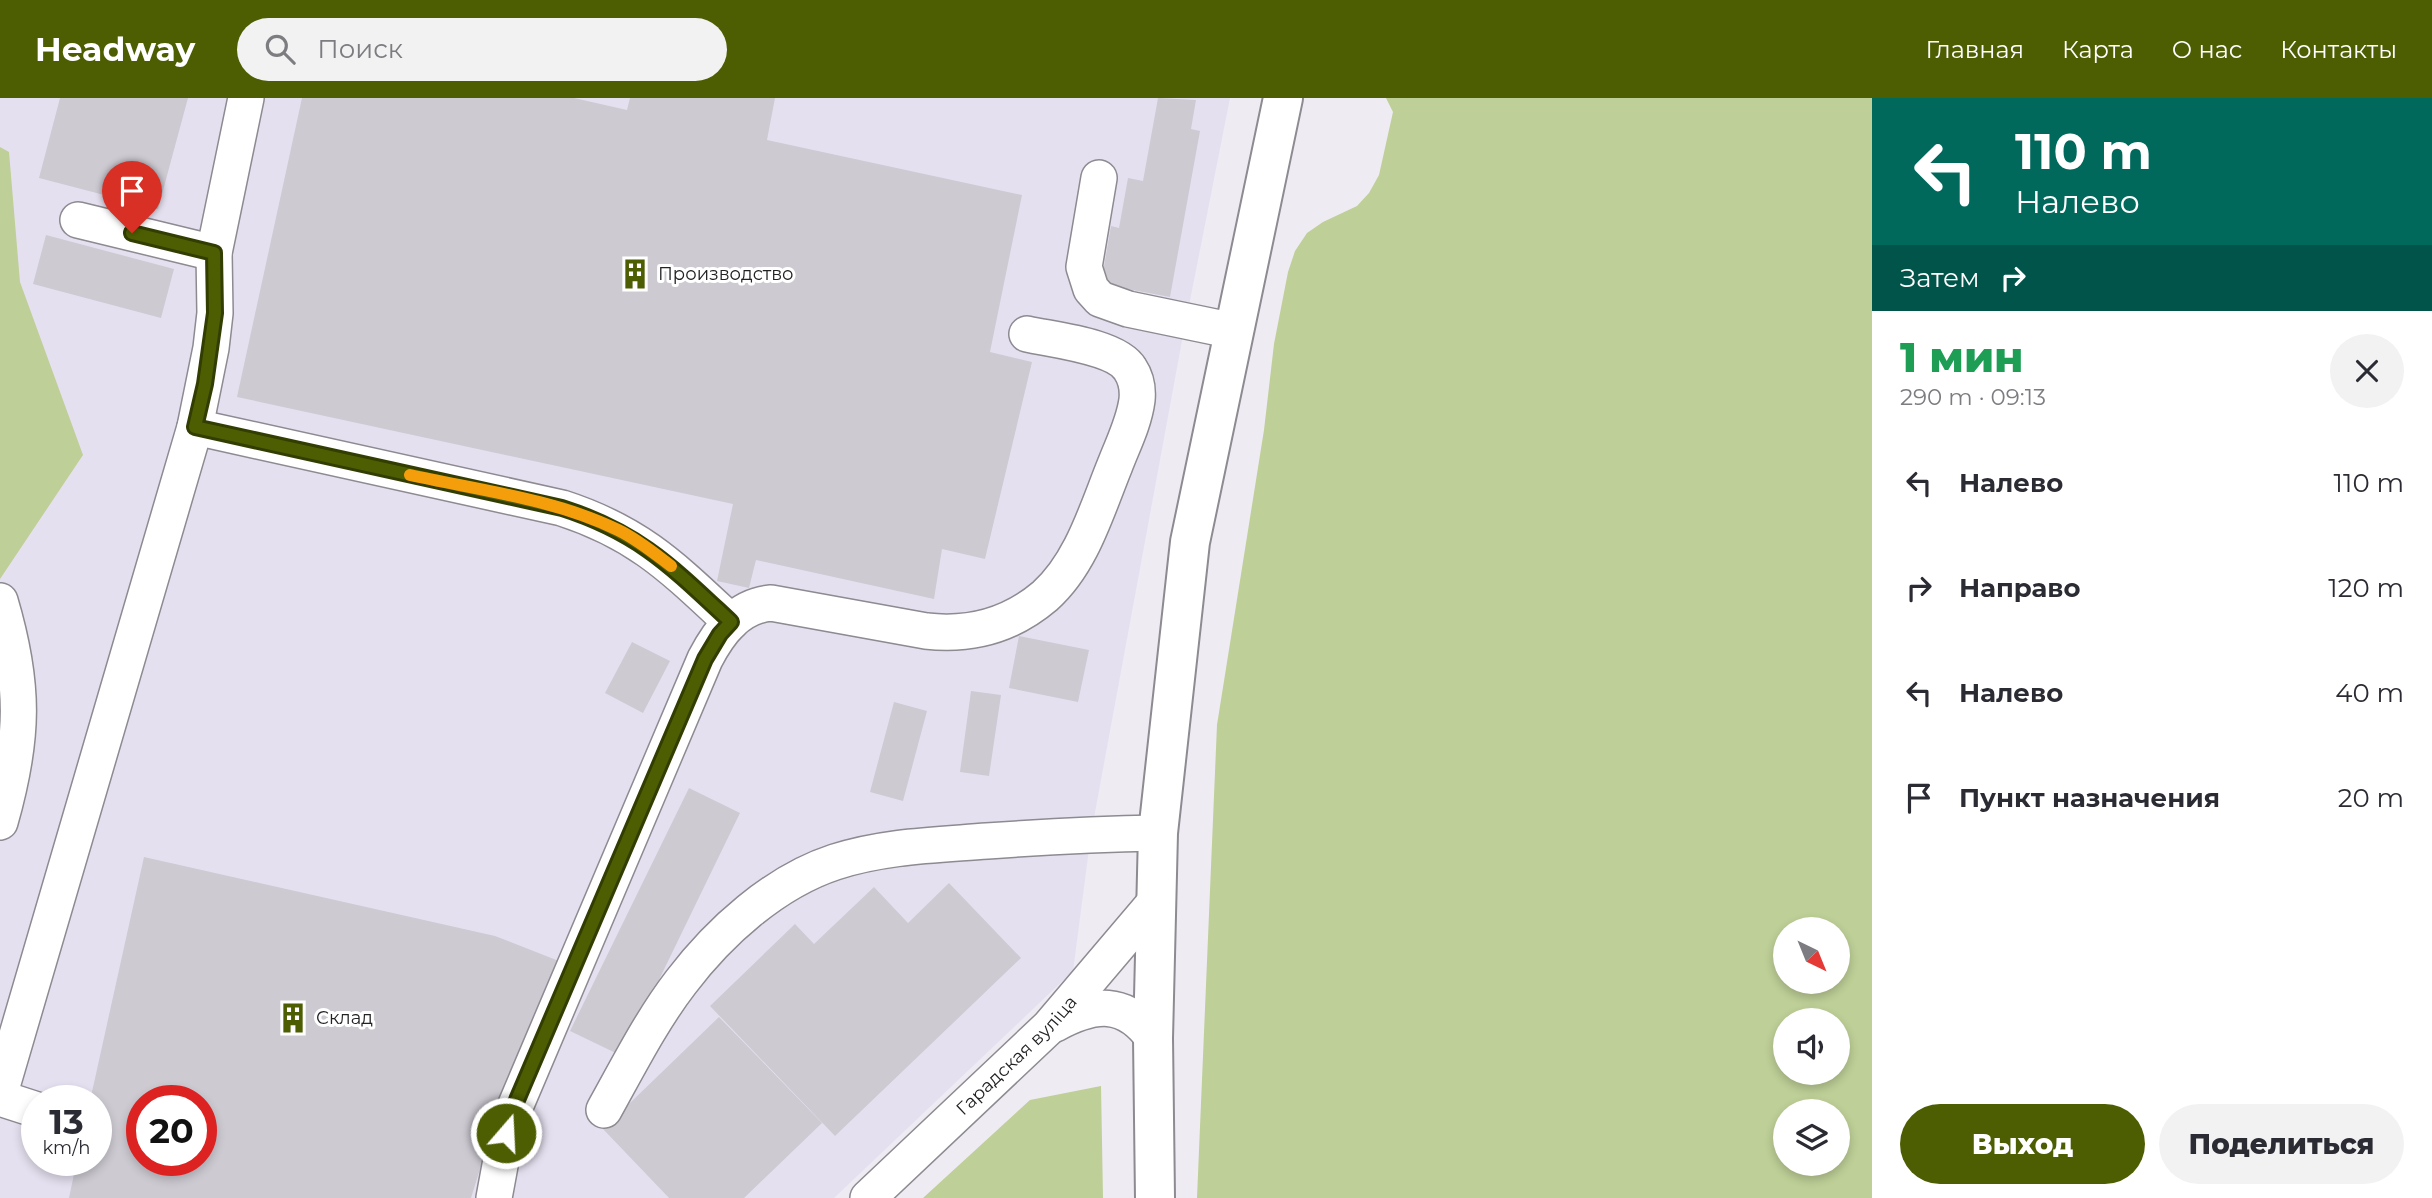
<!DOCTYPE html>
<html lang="ru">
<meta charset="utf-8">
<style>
:root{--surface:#fff;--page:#f2f2f3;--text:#2b2b33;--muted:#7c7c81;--accent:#4d5e02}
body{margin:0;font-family:Montserrat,sans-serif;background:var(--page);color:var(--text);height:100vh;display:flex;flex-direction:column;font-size:26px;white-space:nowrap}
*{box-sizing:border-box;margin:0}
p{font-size:23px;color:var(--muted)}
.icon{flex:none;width:38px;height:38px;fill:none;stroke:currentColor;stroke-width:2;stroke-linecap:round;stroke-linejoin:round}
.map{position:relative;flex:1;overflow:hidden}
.details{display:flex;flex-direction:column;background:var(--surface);width:560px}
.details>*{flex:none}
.hud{background:#00695c;color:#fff;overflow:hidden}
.needle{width:46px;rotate:137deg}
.buttons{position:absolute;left:1773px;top:819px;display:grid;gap:14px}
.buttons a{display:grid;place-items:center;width:77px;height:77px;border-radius:50%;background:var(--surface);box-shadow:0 4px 10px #0003;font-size:35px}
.speed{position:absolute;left:21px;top:987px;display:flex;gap:14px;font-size:35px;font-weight:700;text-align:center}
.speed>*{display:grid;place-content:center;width:91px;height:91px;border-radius:50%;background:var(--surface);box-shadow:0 4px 10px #0003;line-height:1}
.speed small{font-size:18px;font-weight:400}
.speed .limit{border:10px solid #d22;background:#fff;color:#111}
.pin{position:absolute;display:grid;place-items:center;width:60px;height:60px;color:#fff;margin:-72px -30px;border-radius:50% 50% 50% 0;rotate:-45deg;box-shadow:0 0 7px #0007}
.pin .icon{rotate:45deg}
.me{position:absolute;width:77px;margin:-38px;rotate:19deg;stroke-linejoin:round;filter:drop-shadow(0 0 5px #0008)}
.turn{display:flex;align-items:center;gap:24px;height:147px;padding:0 28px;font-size:32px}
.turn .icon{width:91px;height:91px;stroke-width:2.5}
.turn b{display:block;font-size:49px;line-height:60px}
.then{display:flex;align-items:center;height:66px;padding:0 28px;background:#0003;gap:14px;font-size:26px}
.round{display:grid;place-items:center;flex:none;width:74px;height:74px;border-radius:37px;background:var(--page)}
.summary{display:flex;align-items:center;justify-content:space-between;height:119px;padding:0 28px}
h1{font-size:42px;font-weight:800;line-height:52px;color:#1e9e55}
.primary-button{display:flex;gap:14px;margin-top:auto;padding:14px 28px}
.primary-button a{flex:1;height:80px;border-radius:42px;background:var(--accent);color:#fff;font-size:28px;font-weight:800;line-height:80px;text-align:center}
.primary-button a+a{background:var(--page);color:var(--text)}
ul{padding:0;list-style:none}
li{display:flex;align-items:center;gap:21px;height:105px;padding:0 28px}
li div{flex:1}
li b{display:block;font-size:26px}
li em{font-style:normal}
header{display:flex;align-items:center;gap:42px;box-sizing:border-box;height:98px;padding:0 35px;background:var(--accent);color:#fff}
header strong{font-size:33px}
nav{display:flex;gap:38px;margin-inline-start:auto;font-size:24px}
.search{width:490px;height:63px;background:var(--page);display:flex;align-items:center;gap:18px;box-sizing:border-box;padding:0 24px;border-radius:38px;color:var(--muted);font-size:26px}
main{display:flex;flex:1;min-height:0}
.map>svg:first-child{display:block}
.built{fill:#e5e0ef;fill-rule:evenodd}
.green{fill:#becf97;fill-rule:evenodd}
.building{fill:#cdcad2;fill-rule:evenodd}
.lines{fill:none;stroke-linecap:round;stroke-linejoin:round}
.minor-casing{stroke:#8d8a91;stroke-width:38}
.major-casing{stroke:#8d8a91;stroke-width:42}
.minor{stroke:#fff;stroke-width:35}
.major{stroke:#fff;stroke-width:38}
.route-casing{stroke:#323d01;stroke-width:18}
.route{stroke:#4d5e02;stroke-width:12}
.slow{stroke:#f59e0b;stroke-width:12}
.labels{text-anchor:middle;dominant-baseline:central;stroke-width:6;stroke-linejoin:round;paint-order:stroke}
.poi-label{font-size:18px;fill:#222124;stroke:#fff;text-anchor:start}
.street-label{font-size:18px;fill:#222124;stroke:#fff}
</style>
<header>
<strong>Headway</strong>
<div class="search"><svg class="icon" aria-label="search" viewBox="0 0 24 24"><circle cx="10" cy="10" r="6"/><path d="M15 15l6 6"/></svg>Поиск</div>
<nav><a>Главная</a><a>Карта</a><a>О нас</a><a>Контакты</a></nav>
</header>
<main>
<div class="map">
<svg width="1872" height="1100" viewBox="0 0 1872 1100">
<rect width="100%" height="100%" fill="#eeebf3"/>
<path class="built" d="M0,0H1230L1181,248L1091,736L1073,873L834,1100H0ZM37,1003H96V1062H37ZM142,1003H201V1062H142Z"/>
<path class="green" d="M1386,0H1872V1100H1197L1217,627L1264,332L1274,246L1288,174L1295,153L1307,135L1323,124L1357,108L1369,95L1379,77L1393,14ZM1785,831H1838V884H1785ZM1785,922H1838V975H1785ZM1785,1013H1838V1066H1785Z
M0,49L9,54L20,184L83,357L0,481Z
M1101,988L1103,1100H923L1030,1002Z"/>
<path class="building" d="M60,0H188L158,111L39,80Z
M302,0H574L627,12L630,0H775L767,42L1022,97L990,254L1032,264L985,461L942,451L934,501L756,462L749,490L717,483L733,406L237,299Z
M1158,0L1196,2L1191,31L1200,33L1170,199L1101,186L1111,128L1119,130L1128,80L1143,83Z
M46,137L174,171L161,220L33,186Z
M1019,538L1089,552L1078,604L1009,590Z
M632,544L670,563L643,615L605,595Z
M971,593L1001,597L989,678L960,674Z
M894,604L927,613L903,703L870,694Z
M689,690L740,715L622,958L570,933Z
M144,759L495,838L564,865L495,1023L471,1100H69L77,1062H96V1003H90ZM142,1003H201V1062H142Z
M949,785L1021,860L835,1038L710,908L795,826L814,846L874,789L908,825Z
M719,919L822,1025L744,1100H669L603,1031Z"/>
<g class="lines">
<g class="minor-casing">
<g id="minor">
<path d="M1099,80L1084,169L1091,191L1100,201L1128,211L1234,233"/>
<path d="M78,122L214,155"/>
<path d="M195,329L562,410C639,435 673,470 731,524"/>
<path d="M0,503C25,587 24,640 0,724"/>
<path d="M1055,926C1094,905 1125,901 1153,940"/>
<path d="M0,995L195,329L211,250L215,215L214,155L246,0"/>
<path d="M0,1000L37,1012"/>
<path d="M604,1012C628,969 651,923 681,884C719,834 774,784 835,764C884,748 936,747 987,743C1044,739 1101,736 1158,735"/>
<path d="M494,1100L506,1035L515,1009L705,561C719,534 738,508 771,505L926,533C970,538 1011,527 1045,498C1082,465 1097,411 1115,367C1123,346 1134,325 1137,302C1138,292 1136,280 1130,271C1116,248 1053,242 1027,236"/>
<path id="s1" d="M868,1100L1049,929L1156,803"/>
</g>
</g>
<g class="major-casing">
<path id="major" d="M1155,1100L1153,940L1158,735L1190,444L1283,0"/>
</g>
<use href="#minor" class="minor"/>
<use href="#major" class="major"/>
</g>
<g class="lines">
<g class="route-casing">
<path id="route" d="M132,135L214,155L215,215L205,286L195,329L562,410C640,435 673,470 731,524L720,536L705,561L514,1009L506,1035"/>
</g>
<use href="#route" class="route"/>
<path class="slow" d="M410,377C478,392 555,401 618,432C637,441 654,455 671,468"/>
</g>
<defs>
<g id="building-bare" transform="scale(2.415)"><path d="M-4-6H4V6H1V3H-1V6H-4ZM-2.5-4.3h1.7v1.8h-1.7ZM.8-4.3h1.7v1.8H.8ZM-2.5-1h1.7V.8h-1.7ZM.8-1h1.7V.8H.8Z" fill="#4d5e02" stroke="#fff" stroke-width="2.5" paint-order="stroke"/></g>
</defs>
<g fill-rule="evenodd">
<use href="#building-bare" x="635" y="176"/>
<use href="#building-bare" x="293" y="920"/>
</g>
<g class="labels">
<g class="poi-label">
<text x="658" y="176">Производство</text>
<text x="316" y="920">Склад</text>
</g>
<g class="street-label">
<text stroke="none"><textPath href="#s1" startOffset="206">Гарадская вуліца</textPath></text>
</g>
</g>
</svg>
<div class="buttons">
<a><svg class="needle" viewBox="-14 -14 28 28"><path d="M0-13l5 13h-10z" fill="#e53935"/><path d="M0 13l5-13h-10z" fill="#7c7c81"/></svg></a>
<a><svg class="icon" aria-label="sound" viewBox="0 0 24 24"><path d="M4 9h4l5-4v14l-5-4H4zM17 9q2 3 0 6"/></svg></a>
<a><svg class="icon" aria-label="layers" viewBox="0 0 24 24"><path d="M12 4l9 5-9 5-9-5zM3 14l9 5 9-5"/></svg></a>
</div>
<div class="speed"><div>13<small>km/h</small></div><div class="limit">20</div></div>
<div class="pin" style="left:132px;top:135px;background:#d93025"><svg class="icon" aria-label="arrive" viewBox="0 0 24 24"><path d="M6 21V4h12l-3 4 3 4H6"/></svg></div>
<svg class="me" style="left:506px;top:1035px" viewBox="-20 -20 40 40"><circle r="17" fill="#4d5e02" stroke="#fff" stroke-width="3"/><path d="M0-11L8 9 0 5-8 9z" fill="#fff"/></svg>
</div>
<section class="details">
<div class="hud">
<div class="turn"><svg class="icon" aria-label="left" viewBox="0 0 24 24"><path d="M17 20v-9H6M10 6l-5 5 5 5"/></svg><div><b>110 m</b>Налево</div></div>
<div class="then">Затем<svg class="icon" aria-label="right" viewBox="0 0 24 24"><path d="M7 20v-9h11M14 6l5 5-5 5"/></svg></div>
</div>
<div class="summary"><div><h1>1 мин</h1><p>290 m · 09:13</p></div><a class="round"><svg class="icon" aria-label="close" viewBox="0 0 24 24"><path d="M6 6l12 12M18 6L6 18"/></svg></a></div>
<ul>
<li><svg class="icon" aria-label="left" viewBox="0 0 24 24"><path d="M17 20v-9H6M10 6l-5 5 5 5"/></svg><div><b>Налево</b></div><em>110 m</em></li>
<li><svg class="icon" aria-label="right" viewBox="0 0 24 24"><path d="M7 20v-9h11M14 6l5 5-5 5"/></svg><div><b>Направо</b></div><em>120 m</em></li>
<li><svg class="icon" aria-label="left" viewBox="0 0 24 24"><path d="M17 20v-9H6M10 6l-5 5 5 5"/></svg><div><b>Налево</b></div><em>40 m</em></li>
<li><svg class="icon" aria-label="arrive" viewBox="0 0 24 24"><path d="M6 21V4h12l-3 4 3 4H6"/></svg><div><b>Пункт назначения</b></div><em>20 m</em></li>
</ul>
<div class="primary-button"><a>Выход</a><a>Поделиться</a></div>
</section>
</main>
